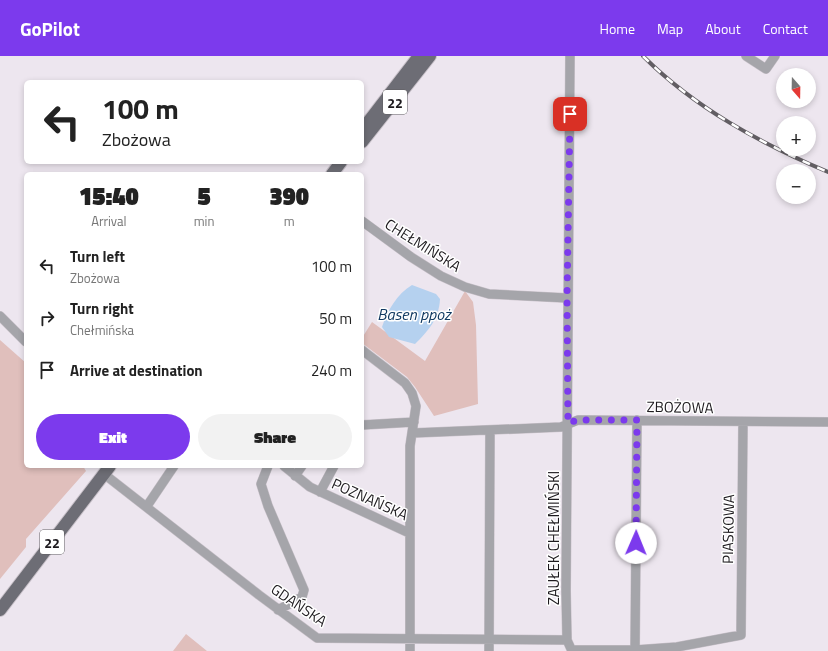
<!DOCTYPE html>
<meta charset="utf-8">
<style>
:root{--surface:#fff;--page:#f2f2f2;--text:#222;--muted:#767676;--accent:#7c3aed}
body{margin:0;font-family:"Titillium Web",sans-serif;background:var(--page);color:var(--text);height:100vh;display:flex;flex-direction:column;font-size:15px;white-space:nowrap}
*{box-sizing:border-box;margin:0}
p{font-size:13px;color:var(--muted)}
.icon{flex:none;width:22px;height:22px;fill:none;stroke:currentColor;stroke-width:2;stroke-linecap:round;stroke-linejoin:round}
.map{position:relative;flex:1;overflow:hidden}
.details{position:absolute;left:24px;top:116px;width:340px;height:296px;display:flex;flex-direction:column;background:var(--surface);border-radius:6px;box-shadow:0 2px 6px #0003}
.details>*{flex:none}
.top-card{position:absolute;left:24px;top:24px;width:340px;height:84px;border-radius:6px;box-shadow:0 2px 6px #0003;background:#fff;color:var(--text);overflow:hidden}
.needle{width:26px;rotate:160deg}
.controls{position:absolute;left:776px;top:12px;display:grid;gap:8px}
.controls a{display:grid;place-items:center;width:40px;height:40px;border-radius:50%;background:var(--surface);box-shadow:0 2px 6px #0003;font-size:20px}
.pin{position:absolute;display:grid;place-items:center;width:34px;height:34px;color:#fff;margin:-17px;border-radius:8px;box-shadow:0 2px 6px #0006}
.me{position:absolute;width:44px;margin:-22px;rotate:1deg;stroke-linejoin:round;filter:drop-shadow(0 0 3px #0008)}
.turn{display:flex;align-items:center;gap:14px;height:84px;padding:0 12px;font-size:18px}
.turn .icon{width:52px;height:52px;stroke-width:2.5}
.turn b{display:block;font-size:28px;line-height:34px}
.eta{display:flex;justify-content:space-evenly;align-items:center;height:68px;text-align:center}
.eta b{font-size:24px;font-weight:800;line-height:28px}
.action{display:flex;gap:8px;margin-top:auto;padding:8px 12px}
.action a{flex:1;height:46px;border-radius:24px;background:var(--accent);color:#fff;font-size:16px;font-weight:800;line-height:46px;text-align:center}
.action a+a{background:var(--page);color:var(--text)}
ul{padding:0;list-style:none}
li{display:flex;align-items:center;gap:12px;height:52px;padding:0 12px}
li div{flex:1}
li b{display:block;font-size:15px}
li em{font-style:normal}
header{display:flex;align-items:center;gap:24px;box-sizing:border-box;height:56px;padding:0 20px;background:var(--accent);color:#fff}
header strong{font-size:19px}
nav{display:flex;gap:22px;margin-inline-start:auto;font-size:14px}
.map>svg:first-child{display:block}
.green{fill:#e0bfbc}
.water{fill:#b5d1ef}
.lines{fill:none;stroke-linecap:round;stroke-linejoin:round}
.street-casing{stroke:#c8c1c9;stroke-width:10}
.primary-casing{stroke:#c8c1c9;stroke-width:14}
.street{stroke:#a5a5aa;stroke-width:9}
.primary{stroke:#6d6d75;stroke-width:12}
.rail-casing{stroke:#625e63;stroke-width:4}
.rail{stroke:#fff;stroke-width:2.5;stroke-dasharray:8;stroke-linecap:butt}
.route{stroke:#7c3aed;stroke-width:7;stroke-dasharray:0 12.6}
.labels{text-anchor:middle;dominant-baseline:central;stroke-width:3;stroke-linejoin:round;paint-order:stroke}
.shield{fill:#fff;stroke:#615f62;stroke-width:1}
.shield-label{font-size:14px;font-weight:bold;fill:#1d1a1e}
.street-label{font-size:15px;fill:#1d1a1e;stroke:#fff}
.water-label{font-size:16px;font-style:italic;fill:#103961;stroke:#fff}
</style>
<header>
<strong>GoPilot</strong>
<nav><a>Home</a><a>Map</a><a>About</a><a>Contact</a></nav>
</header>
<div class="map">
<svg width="828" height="595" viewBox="0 0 828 595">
<rect width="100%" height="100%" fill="#ede6ef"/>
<path class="green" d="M465,235L473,246L476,269L478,348L434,360L415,331L407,321L362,287V282L372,266L425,305Z
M0,284L26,307V410H83L86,415L26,483V491L0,523Z
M186,578L207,595H173Z"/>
<path class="water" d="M412,229L436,238L440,243C439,263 428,275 415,288L389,281L382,271C387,255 397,238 412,229Z"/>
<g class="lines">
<g class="street-casing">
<path id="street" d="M570,0L566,535L567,584L572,595
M746,0L766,13L775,0
M362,165L411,201L441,220L465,231L489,238L567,242
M0,260L26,286
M362,294L405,327L412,337L416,350L410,390V595
M362,369L414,366
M413,377L561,371L578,364L828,366
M268,410L261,428L268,450L304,534L302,541L278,554
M284,410L310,431L409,477
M104,418L259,539L317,582L567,584
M295,420L302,410
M320,436L334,410
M147,450L174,410
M572,594H635L677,591L741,579L743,366
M489,595L490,374
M635,595L637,364"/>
</g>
<g class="primary-casing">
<path id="primary" d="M362,74L419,0
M362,86L430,0
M332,118L341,106
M0,554L110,410"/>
</g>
<use href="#street" class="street"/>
<use href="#primary" class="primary"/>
<g class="rail-casing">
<path id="rail" d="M643,0C695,52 760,87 828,116"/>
</g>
<use href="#rail" class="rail"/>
</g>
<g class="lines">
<path class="route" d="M570,58L567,242L568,367L578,364H637L636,487"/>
</g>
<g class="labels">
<g class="shield">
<rect x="383" y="34" width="24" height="24" rx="3"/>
<rect x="40" y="474" width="24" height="24" rx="3"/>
</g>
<g class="shield-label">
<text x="395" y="46">22</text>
<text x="52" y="486">22</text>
</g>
<g class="street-label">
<text transform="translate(423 189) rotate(32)">CHEŁMIŃSKA</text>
<text transform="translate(680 351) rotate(1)">ZBOŻOWA</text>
<text transform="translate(370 443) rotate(24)">POZNAŃSKA</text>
<text transform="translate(728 473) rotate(-89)">PIASKOWA</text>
<text transform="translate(553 482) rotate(-90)">ZAUŁEK CHEŁMIŃSKI</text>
<text transform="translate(299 549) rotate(34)">GDAŃSKA</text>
</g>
<g class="water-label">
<text x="414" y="258">Basen ppoż</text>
</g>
</g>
</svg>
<div class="controls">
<a><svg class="needle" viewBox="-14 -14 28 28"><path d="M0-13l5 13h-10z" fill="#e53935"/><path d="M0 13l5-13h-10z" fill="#767676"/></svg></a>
<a>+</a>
<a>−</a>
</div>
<div class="pin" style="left:570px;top:58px;background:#d93025"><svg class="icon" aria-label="arrive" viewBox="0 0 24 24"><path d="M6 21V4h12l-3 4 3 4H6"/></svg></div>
<svg class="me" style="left:636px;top:487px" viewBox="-20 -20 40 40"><circle r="19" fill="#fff"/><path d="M0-13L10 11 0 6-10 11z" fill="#7c3aed"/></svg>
<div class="top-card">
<div class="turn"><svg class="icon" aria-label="left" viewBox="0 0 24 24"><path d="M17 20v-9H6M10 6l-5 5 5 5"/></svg><div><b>100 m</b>Zbożowa</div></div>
</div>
<section class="details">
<div class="eta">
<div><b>15:40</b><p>Arrival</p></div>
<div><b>5</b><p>min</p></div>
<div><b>390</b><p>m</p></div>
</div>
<ul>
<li><svg class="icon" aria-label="left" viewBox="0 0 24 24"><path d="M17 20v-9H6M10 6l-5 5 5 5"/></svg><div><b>Turn left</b><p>Zbożowa</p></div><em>100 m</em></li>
<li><svg class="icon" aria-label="right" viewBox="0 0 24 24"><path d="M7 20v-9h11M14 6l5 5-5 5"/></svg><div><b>Turn right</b><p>Chełmińska</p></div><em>50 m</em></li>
<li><svg class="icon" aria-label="arrive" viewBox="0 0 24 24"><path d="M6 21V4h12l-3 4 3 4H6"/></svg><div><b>Arrive at destination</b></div><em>240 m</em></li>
</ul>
<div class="action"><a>Exit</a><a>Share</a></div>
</section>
</div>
